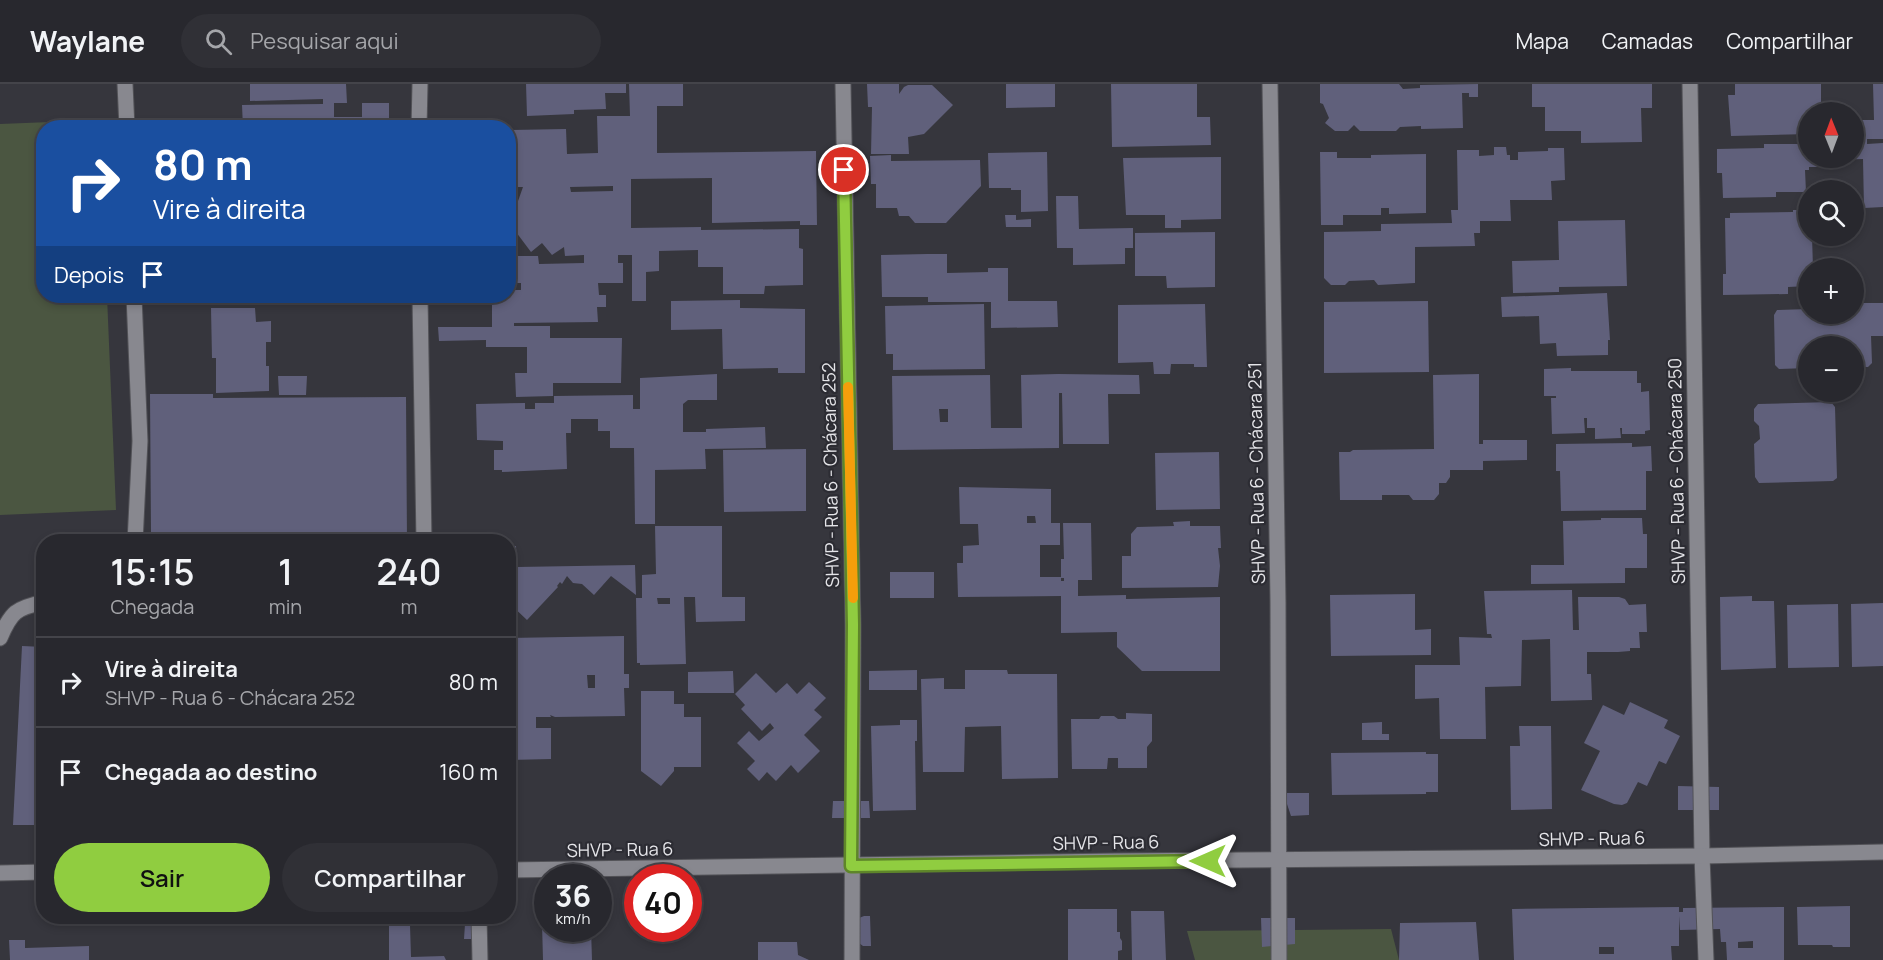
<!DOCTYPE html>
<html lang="pt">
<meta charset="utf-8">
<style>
:root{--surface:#28282e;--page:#303036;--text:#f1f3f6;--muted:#a5a6aa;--line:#44444a;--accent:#90cd40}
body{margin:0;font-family:Manrope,sans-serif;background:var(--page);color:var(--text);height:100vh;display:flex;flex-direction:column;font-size:22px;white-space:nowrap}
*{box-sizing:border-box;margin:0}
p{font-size:20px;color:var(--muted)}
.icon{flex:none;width:33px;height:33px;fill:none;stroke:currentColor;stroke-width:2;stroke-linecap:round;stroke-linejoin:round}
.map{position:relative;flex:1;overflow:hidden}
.panel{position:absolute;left:36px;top:450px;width:480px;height:390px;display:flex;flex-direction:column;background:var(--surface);border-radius:24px;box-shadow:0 3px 9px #0003,0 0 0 2px var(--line)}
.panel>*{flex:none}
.hud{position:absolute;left:36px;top:36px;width:480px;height:183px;border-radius:24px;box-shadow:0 3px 9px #0003,0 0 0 2px var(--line);background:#1a4fa0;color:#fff;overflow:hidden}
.needle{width:39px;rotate:359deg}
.tools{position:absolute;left:1798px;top:18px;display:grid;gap:12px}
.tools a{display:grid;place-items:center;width:66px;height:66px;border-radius:50%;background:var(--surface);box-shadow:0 3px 9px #0003,0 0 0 2px var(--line);font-size:30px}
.speed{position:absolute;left:534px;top:780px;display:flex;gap:12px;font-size:30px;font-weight:700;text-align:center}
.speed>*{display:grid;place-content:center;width:78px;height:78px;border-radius:50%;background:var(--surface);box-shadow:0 3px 9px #0003,0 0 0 2px var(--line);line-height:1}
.speed small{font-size:15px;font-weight:400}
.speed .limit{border:9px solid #d22;background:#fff;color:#111}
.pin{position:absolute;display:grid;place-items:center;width:51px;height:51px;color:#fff;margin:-26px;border:3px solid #fff;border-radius:50%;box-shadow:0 2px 6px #0007}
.me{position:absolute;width:66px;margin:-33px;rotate:270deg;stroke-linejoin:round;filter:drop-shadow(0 0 4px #0008)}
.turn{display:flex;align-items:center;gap:21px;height:126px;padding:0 18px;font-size:27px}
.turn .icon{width:78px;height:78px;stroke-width:2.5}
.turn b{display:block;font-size:42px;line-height:51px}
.then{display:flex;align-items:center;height:57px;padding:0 18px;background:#0003;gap:12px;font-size:22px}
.eta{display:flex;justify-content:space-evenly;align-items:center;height:102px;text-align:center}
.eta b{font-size:36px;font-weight:600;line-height:42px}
.primary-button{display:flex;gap:12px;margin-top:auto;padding:12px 18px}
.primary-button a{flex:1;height:69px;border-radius:36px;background:var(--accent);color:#111;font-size:24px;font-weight:600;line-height:69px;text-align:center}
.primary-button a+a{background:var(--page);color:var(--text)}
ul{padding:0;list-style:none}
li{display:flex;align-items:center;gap:18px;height:90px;padding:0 18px;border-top:2px solid var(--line)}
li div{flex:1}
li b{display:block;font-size:22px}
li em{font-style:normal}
header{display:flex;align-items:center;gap:36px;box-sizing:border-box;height:84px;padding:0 30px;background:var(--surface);border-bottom:2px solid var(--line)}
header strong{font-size:28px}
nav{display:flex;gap:33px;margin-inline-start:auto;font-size:21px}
.search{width:420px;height:54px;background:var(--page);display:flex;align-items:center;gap:15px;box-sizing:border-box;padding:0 21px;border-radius:33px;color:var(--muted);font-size:22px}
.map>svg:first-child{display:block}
.green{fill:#4b5641}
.building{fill:#60607b;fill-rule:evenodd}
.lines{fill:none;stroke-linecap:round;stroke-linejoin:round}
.minor-casing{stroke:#525257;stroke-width:17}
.tertiary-casing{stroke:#525257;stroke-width:17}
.minor{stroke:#88888f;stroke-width:15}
.tertiary{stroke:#88888f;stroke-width:15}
.route-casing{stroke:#5e852a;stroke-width:15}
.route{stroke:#90cd40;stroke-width:10}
.slow{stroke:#f59e0b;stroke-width:10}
.labels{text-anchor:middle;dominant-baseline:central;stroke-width:4.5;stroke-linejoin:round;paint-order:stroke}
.street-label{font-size:18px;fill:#e5e5e9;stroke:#2c2c33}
</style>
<header>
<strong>Waylane</strong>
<div class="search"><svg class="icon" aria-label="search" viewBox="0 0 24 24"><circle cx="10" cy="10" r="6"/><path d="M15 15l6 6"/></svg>Pesquisar aqui</div>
<nav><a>Mapa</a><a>Camadas</a><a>Compartilhar</a></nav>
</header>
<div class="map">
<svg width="1883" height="876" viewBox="0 0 1883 876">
<rect width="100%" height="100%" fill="#36363d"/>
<path class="green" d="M100,36V43L44,44V212H107L116,426L0,431V40Z
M1391,845L1399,876H1195L1187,847Z"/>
<path class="building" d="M250,0H346L347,19H334V33H362V19H389V44H243L242,21L323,20V15L250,17Z
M526,0H626V9H605L606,25L574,26V30L527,32Z
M629,0H683V22H657V69L816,67L817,141H800V137L712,139V94L631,95V144L701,143V146L799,145V164L803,165V201L765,202L764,210H723V183H698V166L659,167V187L646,188V217H632V171H618V179H623V199H598L599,211H606V223H597L598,238L514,239V242H550V254H622L621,299H553V312L516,313L515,289H527V263H486V256L439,257L438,243H492V220L464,221V212H508V206H521V199H517V172H538L539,180L584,179V171L565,172L564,163L552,171L542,159L531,168L516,148L512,134L523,103H508V79H512L511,46L566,45L567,70L598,69L597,32H630ZM613,102V107L571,108L570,103Z
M867,0H899V10L904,3L908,1H932L953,21L924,50L908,53L909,70H871L872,23H868Z
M1006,0H1055V23L1006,24Z
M1111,0H1197V33H1210L1211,61L1112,63Z
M1320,0H1399L1403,5L1420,4V1L1478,0V13H1469V9H1462L1463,44L1421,45V42L1400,43L1396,47H1360L1354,41L1348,47H1335L1325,39L1329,34L1323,20L1320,19Z
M1532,0H1652V24H1641L1642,58L1581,59V47H1545V23H1532Z
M1735,0H1821V28H1809V50L1731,52L1728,11H1735Z
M1873,0H1883V55H1867V60L1883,59V123L1864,124L1863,75L1835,76V74H1854V36H1874Z
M1801,56H1809V74H1823V83H1809V86H1805L1806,108H1776V113L1723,114L1722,89H1717V65L1764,64V60H1801Z
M1494,63H1506L1507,71H1510V76H1518V68L1548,67V64H1564L1565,96L1551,97L1552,116H1510L1511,137H1480V149H1474L1475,162L1415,163V199L1378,201L1374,196L1349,197L1345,201H1331L1324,194V148L1381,147V140L1452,139L1451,126H1458L1457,66H1479V72L1494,71Z
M1047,68L1048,127L1021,128V106H1011V104H989L988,69Z
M1320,68H1337V74H1371V71L1426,70V129L1389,130V124H1381V131H1343V141H1321Z
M891,71V77L980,76L981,102L946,139H915L909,132H899L897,124H876V100H871L870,72Z
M1221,73V135L1181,136V144H1165V131H1126L1123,74Z
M1056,112H1078L1079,145L1133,144V164H1125V180L1073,181V164H1057Z
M1793,126H1809V152H1812L1813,184H1809V202L1788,203V210L1723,211V190H1726L1725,134H1730V129L1793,128Z
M1005,131H1016V136L1031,135V143H1006Z
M1625,136L1627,202L1559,203V208L1513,209L1512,177L1559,176L1558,137Z
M1215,148V203L1167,204L1166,192H1135V149Z
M927,170H947V189L988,188V184H1008V217H1057L1058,243L991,244V218H928V213H882L881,171Z
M1607,209L1610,256H1608V271L1557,272L1556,259L1540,260L1539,232L1502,233L1501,213Z
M740,216V224L805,225V289H778V284L723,285L722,245L671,246V217Z
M1428,217L1429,288L1324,289V218Z
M1854,219H1883V252H1871L1872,279L1868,283H1854V262H1809V284L1779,285L1775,281L1774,231L1777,226L1809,225V230H1854Z
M984,220L985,285L893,286V270H886L885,222Z
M1205,220L1207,283H1194V280H1171L1170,290H1154L1153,278L1118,279V221Z
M211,224H255L256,238L271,237V258H266V282H269V307L216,309V274H212Z
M1571,284V287H1637V299H1641V308L1649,307L1650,346L1645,347V350H1622V344H1620L1621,354L1595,355V344H1587V334H1584L1585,349L1552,350L1551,314H1556V312H1544V285Z
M717,290V316H688L683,320V348H706V345L765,343L766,364L705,365L706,385L655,386V440H635L634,364H610V347H598V335H571V349H566L567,385L502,388V386H494V366H503V357L477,356L476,320L525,319V325H535V319H554V312L633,311V325H640V294Z
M1058,290L1139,291L1140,310H1108L1109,360H1063L1062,309H1059V364L893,366L892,292L990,291L991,344H1022L1021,291ZM939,325H948V338H940Z
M1479,290V360H1483V356H1527V376L1483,377V386H1450V393L1446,399H1439V410L1434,416H1413L1409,411H1382V416H1340L1339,368H1350L1353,366L1434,365L1433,291Z
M278,292H307L306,311H279Z
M150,310H213V314L406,313L407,458H170V449H151Z
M1831,318L1835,323L1837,394L1833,397L1759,399L1755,393L1754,360L1760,355L1759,342L1754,337V325L1758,320Z
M1632,359V363L1651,362L1652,387H1646V426L1561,427L1560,387H1556V360Z
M806,365V427L724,428L723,366Z
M1219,368L1220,425L1156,426L1155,369Z
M959,403L1051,405V439H1060V461H1040V493H1061V497H1064V494H1061V475H1064L1063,439H1091L1092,496H1078V512L1126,511V515L1220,513V587H1142L1117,563V548L1061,549V512L958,513L957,479H963V462L979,461L978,440H960ZM1027,432H1035L1036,439H1027Z
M1601,434H1642L1643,450H1647V484H1625V499L1531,500V481H1564L1563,437L1601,436Z
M1190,437V442H1220L1221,464H1218L1220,482L1218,503L1122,504V472H1131V450L1137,443L1174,442L1173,438Z
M655,442H722V513H745V537L696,538L695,513H684L686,580L640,581V579H637L636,514H642V491L656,490ZM657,514H670V520H658Z
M508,462H516L517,483L635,481L636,511L611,492L594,511L582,500L573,499L567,492L562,500L560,498L557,502L558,503L527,536L508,518Z
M890,488H934V514H890Z
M1572,506L1573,546H1579L1578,513H1619L1625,515L1629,521L1646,520L1647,548H1639L1640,564H1630V567L1618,568H1587V590H1591L1592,616L1551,617L1550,555L1522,556L1521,602L1485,603L1486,655H1440L1439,614L1415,615V581H1460L1459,553L1492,554L1491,550H1487L1484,507Z
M1415,510V546L1431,545V571L1331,572L1330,511Z
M1752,512V517H1774L1776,584L1721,586L1720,513Z
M1883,519V582L1852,583L1851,520Z
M1838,520L1839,583L1788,584L1787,521Z
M624,552V590H629V604H624L625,632L555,633L550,631L551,633H536V644H551V675L509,676L508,554ZM587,591H595V604H588Z
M22,562L44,563V741H13Z
M917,586V606H869V587Z
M965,586H1007L1008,590H1057L1058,694L1002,695L1001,642L965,643L964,688H923L921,595L944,594V605H965Z
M733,587L734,609H688V588Z
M756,589L776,609L787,599L797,610L809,598L826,614L814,626L822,633L804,651L820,667L798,689L791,681L776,697L767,688L759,697L747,685L755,677L737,659L749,647L759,657L774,644L770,639L762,647L741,625L745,621L735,610Z
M641,607H674V620H684V633H701V683H674V687L661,702L641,687Z
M1630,618L1668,636L1664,644L1680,652L1666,680L1659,677L1647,702L1638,698L1627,719L1622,721L1614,720L1581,706L1600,667L1584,659L1603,621L1624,631Z
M1126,629L1152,630V657L1147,663V684H1118V674H1108L1107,685H1072L1071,635H1099L1101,632H1114L1118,635H1126Z
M900,636H917V657H915L916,726L873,727L871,642L900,641Z
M1382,638V650H1389V656H1362V639Z
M1519,642H1551L1552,725L1511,726L1510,662H1520Z
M1426,668V670H1438V708H1426V710L1332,711L1331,669Z
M1678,702L1719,703V726H1678Z
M1287,709H1309V731L1291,732L1287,720Z
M833,717H869L870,734H832Z
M1850,822V863H1833L1832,861H1798L1797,823Z
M1679,823V828H1683V824L1784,823V876H1727L1726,858H1721L1720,845L1680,846L1679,832V862H1671L1672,876H1514L1512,825ZM1753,857V864H1738V858ZM1599,863H1614V870H1599Z
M1068,825H1117V848H1120V854L1122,857V866L1118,867V876H1068Z
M1131,827H1164L1166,876H1132Z
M864,832H870L871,862H863L859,859V834Z
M1261,834H1295V860L1262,863Z
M1476,838L1479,876H1399L1400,839Z
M542,839H548V844H591L592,876H543Z
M465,840H475L479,855H464Z
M410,841L411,873L444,872L446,876H389V842Z
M9,856H25V864L89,862V876H10Z
M758,858H797L798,871L809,876H758Z"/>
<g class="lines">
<g class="minor-casing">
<path id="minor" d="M125,0L127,44
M843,0L853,541L852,876
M1270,0L1278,518L1279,876
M1690,0L1702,772L1706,876
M419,44L420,0
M134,212L140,357L135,458
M420,212L424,458
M0,554C11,528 16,524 44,518
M479,832L480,876"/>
</g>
<g class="tertiary-casing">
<path id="tertiary" d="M508,786L1115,777L1702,772L1883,768
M0,789L44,788"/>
</g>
<use href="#minor" class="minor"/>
<use href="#tertiary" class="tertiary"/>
</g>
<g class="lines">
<g class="route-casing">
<path id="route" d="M844,86L853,541L851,782L1208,777"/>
</g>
<use href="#route" class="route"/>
<path class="slow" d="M848,303L853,514"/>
</g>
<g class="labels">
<g class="street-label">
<text transform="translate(1676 387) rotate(-91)">SHVP - Rua 6 - Chácara 250</text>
<text transform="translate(1256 389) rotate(-91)">SHVP - Rua 6 - Chácara 251</text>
<text transform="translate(830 391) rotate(-91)">SHVP - Rua 6 - Chácara 252</text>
<text transform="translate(1592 754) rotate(-1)">SHVP - Rua 6</text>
<text transform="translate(1106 758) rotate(-1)">SHVP - Rua 6</text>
<text transform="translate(620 765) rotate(-1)">SHVP - Rua 6</text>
</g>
</g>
</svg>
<div class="tools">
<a><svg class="needle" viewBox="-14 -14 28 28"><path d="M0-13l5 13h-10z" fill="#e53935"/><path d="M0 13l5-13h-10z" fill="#a5a6aa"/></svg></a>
<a><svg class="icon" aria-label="search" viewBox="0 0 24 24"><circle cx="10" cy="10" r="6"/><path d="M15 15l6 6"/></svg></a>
<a>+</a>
<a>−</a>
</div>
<div class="speed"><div>36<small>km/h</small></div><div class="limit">40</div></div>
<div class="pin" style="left:844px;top:86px;background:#d93025"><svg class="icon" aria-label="arrive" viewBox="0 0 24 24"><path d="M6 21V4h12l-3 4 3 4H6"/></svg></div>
<svg class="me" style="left:1208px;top:777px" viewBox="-20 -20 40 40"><path d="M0-17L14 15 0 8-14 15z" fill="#90cd40" stroke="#fff" stroke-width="4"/></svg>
<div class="hud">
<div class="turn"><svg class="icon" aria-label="right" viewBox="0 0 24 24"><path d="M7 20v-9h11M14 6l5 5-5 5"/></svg><div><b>80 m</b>Vire à direita</div></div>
<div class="then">Depois<svg class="icon" aria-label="arrive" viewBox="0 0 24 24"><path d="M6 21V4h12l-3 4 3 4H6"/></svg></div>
</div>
<section class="panel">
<div class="eta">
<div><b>15:15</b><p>Chegada</p></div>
<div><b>1</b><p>min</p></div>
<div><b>240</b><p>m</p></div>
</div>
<ul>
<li><svg class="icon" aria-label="right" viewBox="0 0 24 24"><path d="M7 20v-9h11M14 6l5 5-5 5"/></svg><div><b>Vire à direita</b><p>SHVP - Rua 6 - Chácara 252</p></div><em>80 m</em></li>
<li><svg class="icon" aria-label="arrive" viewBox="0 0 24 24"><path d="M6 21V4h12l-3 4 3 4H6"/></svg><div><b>Chegada ao destino</b></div><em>160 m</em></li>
</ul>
<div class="primary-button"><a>Sair</a><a>Compartilhar</a></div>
</section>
</div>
